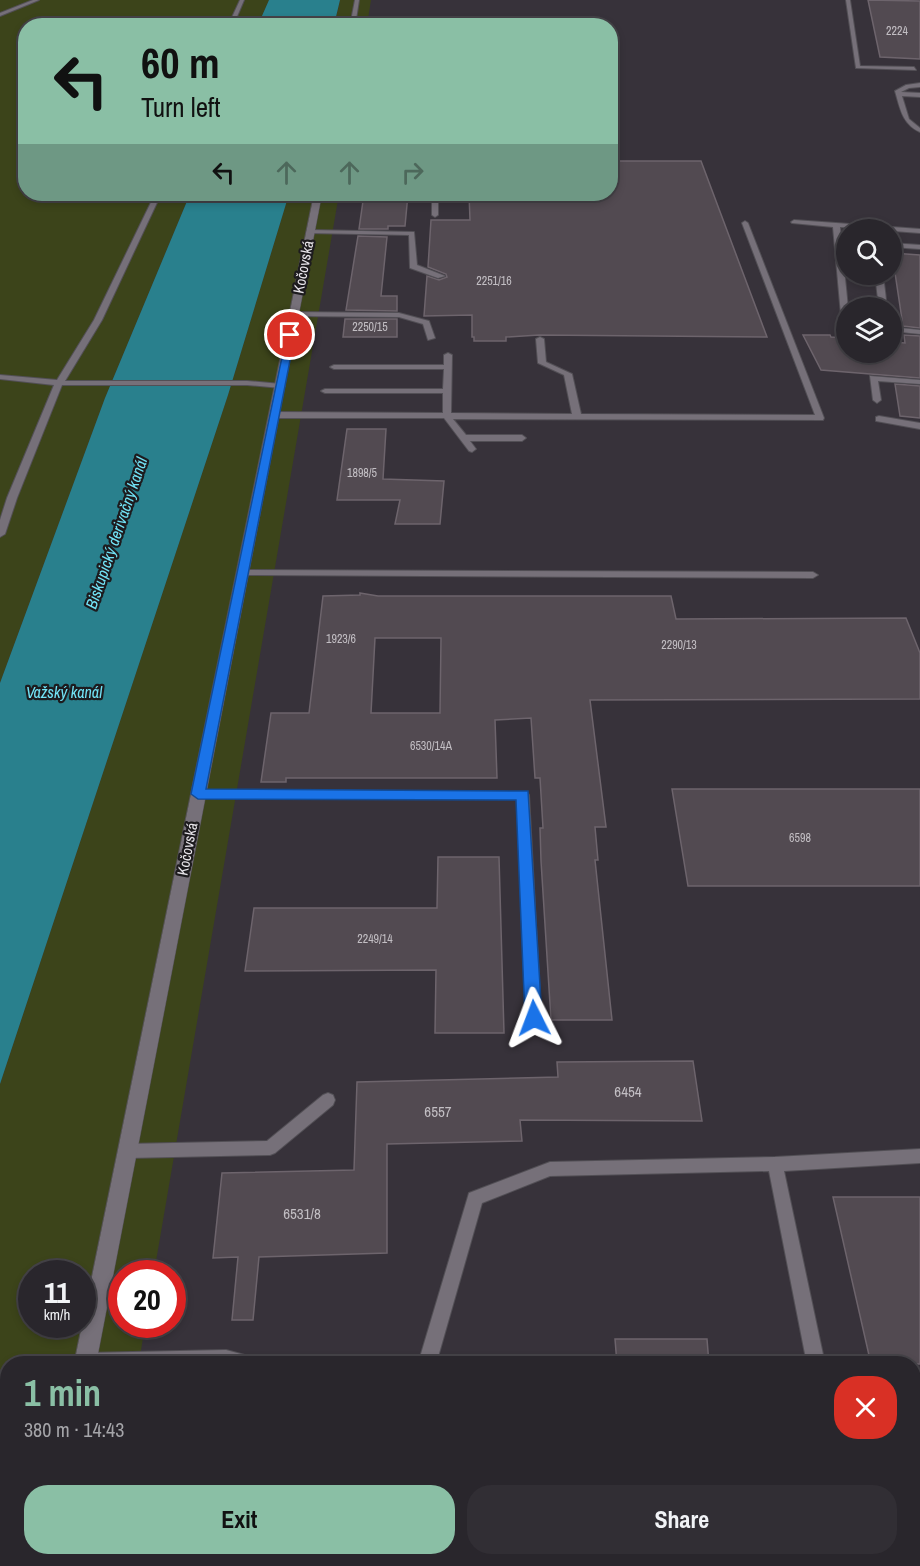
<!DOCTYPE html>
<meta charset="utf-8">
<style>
:root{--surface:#29262c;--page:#312e34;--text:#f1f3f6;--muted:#a5a5a9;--line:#454348;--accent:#8abfa5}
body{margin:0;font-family:"Archivo Narrow",sans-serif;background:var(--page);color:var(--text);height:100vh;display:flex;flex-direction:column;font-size:22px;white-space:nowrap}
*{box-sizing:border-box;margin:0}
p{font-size:20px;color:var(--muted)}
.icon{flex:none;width:33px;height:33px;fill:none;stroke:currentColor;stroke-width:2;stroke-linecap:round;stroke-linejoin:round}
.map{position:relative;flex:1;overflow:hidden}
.side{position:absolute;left:0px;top:1356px;width:921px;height:210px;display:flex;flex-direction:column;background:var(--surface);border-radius:24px 24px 0 0;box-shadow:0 3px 9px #0003,0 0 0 2px var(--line)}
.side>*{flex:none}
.banner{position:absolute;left:18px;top:18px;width:600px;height:183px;border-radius:24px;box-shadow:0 3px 9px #0003,0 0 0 2px var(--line);background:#8abfa5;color:#111;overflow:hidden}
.controls{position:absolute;left:836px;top:219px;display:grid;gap:12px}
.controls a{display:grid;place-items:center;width:66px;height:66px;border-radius:50%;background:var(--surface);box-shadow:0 3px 9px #0003,0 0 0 2px var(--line);font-size:30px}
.speed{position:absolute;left:18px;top:1260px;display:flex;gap:12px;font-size:30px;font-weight:700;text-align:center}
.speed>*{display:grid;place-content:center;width:78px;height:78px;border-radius:50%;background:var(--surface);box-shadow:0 3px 9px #0003,0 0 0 2px var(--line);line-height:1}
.speed small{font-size:15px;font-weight:400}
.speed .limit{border:9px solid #d22;background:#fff;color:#111}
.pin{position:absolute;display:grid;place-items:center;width:51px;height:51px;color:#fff;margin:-26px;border:3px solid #fff;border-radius:50%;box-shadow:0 2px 6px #0007}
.me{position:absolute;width:66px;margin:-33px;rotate:357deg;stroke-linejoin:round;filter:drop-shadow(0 0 4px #0008)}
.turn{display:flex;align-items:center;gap:21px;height:126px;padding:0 24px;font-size:27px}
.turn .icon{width:78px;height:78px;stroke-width:2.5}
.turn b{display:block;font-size:42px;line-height:51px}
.lanes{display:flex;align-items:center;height:57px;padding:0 24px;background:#0003;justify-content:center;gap:30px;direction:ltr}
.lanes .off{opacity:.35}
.round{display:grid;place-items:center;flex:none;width:63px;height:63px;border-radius:24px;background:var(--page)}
.head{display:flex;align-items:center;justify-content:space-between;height:102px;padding:0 24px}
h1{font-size:36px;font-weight:700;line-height:45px;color:var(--accent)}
.button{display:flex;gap:12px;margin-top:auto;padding:12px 24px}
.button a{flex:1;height:69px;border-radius:24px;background:var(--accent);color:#111;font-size:24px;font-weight:700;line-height:69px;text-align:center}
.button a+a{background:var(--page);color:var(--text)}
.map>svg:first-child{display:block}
.green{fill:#3c441a;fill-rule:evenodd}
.water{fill:#29808d}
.building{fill:#524a51;stroke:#6d646c;stroke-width:1.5;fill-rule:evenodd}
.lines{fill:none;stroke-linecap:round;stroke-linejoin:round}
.lane-casing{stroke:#524f55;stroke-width:2}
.street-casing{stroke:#524f55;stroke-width:1}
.lane{fill:#767079;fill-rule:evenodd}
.street{fill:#767079;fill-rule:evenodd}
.route{fill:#1a73e8;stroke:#114b97;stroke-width:1.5}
.labels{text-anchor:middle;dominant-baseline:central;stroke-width:4.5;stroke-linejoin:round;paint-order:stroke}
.number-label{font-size:12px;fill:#c2bec3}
.street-label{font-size:15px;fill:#e7e4e9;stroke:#1d1b1e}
.near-number-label{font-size:15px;fill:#c2bec3}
.water-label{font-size:16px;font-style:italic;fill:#72e4f7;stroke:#1d1b1e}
</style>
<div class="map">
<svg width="920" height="1566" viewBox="0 0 920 1566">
<rect width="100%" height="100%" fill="#37323a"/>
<path class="green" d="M0,0H269L258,25L26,26V194H190L105,398L0,683Z
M340,0H371L367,25L334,26Z
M289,194H339L154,1273L122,1274V1324L145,1325L139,1363L8,1364V1558L105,1559L104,1566H0V1084L228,395ZM32,1274H82V1324H32Z"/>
<path class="water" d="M269,0H340L334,25H258Z
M190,194H289L228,395L0,1084V683L105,398Z"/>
<path class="building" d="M868,0L920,1V59L880,57Z
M610,161H701L767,337L539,335L506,337V341H474V337H472V315L424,316L427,276L439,280L447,277L446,274L428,267L431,220H470L469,194H610Z
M364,194H408L405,226H388V229H359Z
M358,236L387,237L381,296H397V311L346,310Z
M892,253L920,255V328L903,326Z
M345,319H397V337H343Z
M803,335H830L831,337L846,338V352H891V342L905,343L904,335L920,336V378L821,370Z
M895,384L920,386V418L900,416Z
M347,429H386L383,479L444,481L440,524H395L400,500H337Z
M360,593L378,596H671L676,619L906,618L920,653V699L590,700L606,827H595L598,860H595L612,1020H551L541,861L540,828H543L540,778H535L531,718L495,720L497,778H286V782H261L271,713H309L323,596L360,595ZM375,638H441L440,713H371Z
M672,789H920V886H688Z
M438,857H499L504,1033H435L436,970L245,971L254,908H437Z
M693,1061L702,1121L520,1120L522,1141L387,1144V1253L259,1257L253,1320H232L238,1257L213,1258L222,1173L354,1170L357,1082L558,1077L557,1062Z
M833,1197H920V1364H871Z
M615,1339H707L709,1364H617Z"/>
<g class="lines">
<g class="lane-casing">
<path id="lane" d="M33,0H39L0,16V13Z
M240,0H244L233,26H228Z
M355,0H359L355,26H350Z
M846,0H850L860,66L914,67L916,70L856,68Z
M920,83V87L909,88L901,92L920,93V97L902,96L909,119L920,128V132C902,124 900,108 895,91L906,85Z
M155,194H161L102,320L65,381H247L281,384L285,386L281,388L247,385H62L17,498L5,534L0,537V520L7,498L54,385L0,379V375L57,380L94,320Z
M432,194H438V215L435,217L432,215Z
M794,220L920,229V233L840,227L848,308H846V328L842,326L833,227L792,223L791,222Z
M745,221L748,223L824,418L823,420L453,419L466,435H522L526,438L522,441H470L476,449L472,452L469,451L444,418H274L270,415L274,412L443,413V393H325L321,391L325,389H443L444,369H334L330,367L334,365H444V355L448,353L452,355L451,413L572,414L564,375L538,363L536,339L540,337L544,339L546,362L572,374L581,414L815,415L742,223Z
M310,230L414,232L417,265L445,276L438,278L410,268L409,235L308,233L307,232Z
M891,243L920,245V249L891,247Z
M875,274H883L887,308H879Z
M291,312L399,313L429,321L435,338L428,340L423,324L399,317L294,316H291Z
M891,327L920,330V334L891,331Z
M870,376L920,380V384L878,381L881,400L877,403L873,400Z
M879,416L920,423V429L876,421V417Z
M242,570L813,572L818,575L813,578L238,575V571Z
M198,790L527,792L529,795L541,1018L539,1022L534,1024L529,1022L527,1018L517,799L198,798L192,794Z
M328,1093L333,1095L335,1100L333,1105L275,1153L270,1155L127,1158L122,1156L119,1151L122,1146L127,1144L267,1141L323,1095Z
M920,1149V1163L784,1171L825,1364H807L769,1171L550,1176L482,1203L436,1364H418L469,1193L550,1162L775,1157Z
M226,1350L256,1358L259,1364L76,1362L79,1356L85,1353Z
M406,1558H426V1566H406Z
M846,1558H866L868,1566H848Z"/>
</g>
<g class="street-casing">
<path id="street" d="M314,194H322L96,1364H74Z
M34,1558H58L56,1566H32Z"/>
</g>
<use href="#lane" class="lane"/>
<use href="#street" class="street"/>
</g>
<path class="route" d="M287,333L295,335L206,789L528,791L542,1018L539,1023L534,1025L528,1023L525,1018L516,800L198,799L191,794Z"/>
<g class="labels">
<g class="number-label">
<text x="897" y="31">2224</text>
<text x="494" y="281">2251/16</text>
<text x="370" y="327">2250/15</text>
<text x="362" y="473">1898/5</text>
<text x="341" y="639">1923/6</text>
<text x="679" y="645">2290/13</text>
<text x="431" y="746">6530/14A</text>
<text x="800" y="838">6598</text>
<text x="375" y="939">2249/14</text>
</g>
<g class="street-label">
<text transform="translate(303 267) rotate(-79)">Kočovská</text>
<text transform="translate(187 849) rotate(-79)">Kočovská</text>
</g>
<g class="near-number-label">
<text x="628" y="1091">6454</text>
<text x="438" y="1111">6557</text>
<text x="302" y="1213">6531/8</text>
</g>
<g class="water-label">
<text transform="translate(116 533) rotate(-71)">Biskupický derivačný kanál</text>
<text x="64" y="692">Važský kanál</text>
</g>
</g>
</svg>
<div class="controls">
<a><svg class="icon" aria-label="search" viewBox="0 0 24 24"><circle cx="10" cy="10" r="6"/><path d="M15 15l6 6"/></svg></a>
<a><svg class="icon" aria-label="layers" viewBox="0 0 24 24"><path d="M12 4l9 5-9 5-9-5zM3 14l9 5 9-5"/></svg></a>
</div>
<div class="speed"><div>11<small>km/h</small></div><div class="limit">20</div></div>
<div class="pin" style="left:290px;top:335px;background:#d93025"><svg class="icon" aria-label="arrive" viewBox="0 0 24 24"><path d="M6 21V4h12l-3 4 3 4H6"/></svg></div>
<svg class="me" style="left:534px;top:1018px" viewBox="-20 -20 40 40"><path d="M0-17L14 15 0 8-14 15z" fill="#1a73e8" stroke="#fff" stroke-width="4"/></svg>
<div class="banner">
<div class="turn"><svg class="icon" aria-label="left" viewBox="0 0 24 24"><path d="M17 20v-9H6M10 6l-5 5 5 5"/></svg><div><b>60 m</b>Turn left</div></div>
<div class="lanes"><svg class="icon" aria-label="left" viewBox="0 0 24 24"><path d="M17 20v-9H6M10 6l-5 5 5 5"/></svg><svg class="icon off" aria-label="ahead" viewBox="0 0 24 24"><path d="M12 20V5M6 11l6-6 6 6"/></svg><svg class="icon off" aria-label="ahead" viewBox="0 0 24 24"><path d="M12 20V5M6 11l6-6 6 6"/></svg><svg class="icon off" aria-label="right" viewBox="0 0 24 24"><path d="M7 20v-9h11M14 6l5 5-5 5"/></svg></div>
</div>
<section class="side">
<div class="head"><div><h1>1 min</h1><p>380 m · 14:43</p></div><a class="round" style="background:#d93025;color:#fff"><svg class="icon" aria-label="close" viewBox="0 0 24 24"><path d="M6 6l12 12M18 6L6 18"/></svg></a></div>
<div class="button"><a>Exit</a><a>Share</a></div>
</section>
</div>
